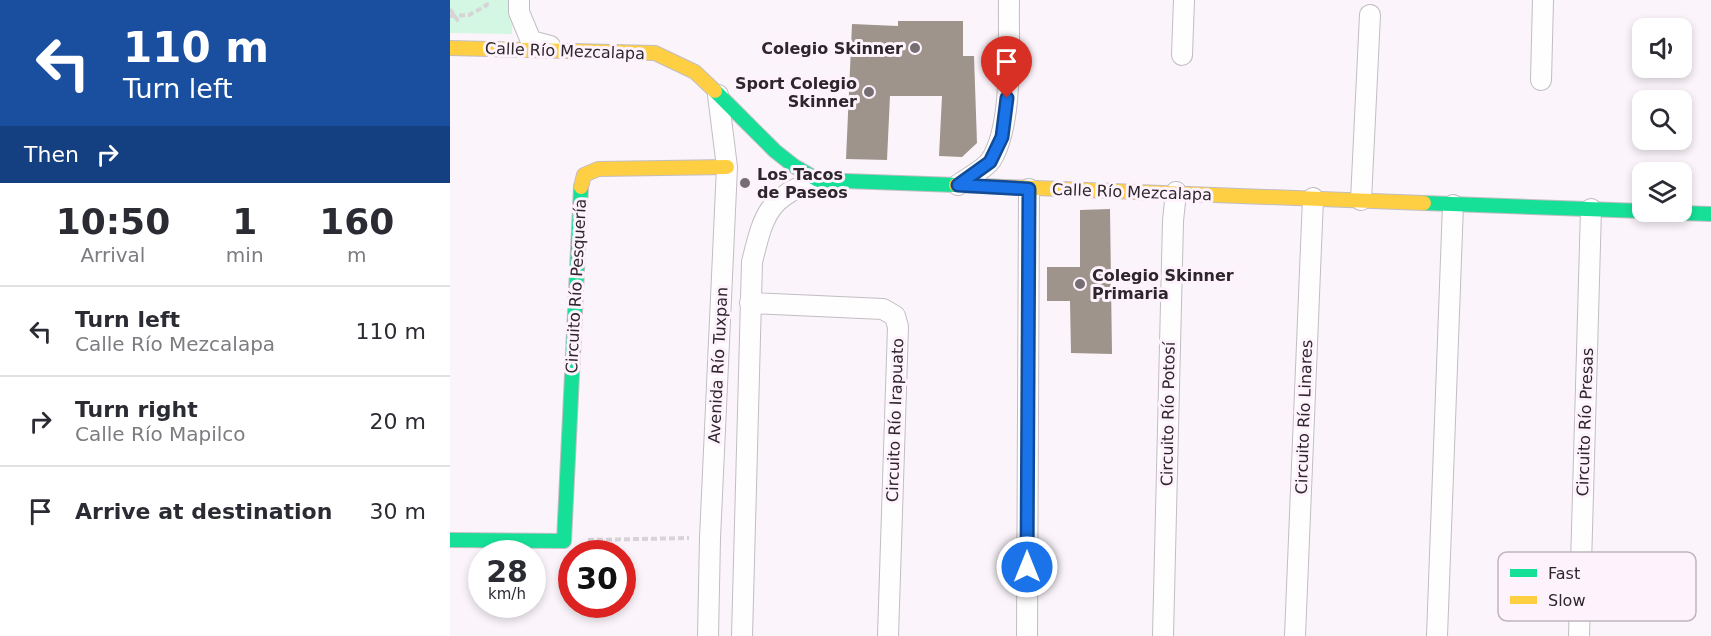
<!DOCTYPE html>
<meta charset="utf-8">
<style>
:root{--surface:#fff;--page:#f2f2f3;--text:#2b2b33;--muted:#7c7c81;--line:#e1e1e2}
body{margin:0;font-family:"DejaVu Sans",sans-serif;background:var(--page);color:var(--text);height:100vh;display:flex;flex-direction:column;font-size:22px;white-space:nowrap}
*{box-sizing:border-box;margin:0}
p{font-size:20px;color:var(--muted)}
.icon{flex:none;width:33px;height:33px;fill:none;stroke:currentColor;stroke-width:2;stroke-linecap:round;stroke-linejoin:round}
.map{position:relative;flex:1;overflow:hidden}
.drawer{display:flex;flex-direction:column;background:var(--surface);width:450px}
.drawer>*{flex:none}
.guide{background:#1a4fa0;color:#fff;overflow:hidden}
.tools{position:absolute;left:1182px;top:18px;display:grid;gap:12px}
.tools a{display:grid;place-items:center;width:60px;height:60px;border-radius:12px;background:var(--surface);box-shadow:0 3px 9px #0003;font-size:30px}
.speed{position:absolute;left:18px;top:540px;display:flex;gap:12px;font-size:30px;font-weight:700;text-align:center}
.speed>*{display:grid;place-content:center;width:78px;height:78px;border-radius:50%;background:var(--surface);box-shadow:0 3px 9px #0003;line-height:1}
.speed small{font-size:15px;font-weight:400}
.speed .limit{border:9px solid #d22;background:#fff;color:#111}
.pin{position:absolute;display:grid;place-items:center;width:51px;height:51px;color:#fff;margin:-62px -26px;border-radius:50% 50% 50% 0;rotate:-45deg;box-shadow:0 0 6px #0007}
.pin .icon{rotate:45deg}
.me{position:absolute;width:66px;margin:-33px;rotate:0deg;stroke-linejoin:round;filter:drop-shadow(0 0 4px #0008)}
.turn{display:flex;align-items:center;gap:21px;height:126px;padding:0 24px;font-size:27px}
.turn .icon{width:78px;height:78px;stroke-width:2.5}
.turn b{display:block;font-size:42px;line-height:51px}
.then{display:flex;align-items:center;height:57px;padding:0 24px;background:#0003;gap:12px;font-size:22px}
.eta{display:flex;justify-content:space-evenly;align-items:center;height:102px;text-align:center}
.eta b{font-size:36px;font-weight:700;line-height:42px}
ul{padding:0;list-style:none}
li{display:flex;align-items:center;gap:18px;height:90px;padding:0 24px;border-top:2px solid var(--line)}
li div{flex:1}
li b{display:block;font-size:22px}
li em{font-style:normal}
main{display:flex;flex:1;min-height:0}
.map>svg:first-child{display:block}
.green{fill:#d4f7e3}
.building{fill:#9f948c}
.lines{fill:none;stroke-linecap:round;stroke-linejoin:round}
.street-casing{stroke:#c2bdc2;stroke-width:22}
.fast-casing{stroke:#c2bdc2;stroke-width:16}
.slow-casing{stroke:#c2bdc2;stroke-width:16}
.path{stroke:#d7d4d7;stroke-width:4;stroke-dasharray:6 3;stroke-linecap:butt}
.street{stroke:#fefefe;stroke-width:20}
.fast{stroke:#16e098;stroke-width:14}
.slow{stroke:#ffcf43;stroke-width:14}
.route-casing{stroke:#114b97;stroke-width:15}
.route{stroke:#1a73e8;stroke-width:10}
.poi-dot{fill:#756f74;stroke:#fef2fd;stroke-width:2}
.labels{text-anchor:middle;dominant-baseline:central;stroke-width:6;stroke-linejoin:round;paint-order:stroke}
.poi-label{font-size:16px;font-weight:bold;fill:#2d272c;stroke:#fef2fd;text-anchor:end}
.street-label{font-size:16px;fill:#2d272c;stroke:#fef2fd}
.key{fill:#fef2fd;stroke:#bfb5be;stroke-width:1.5}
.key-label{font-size:16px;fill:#2d272c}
</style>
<main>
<section class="drawer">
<div class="guide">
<div class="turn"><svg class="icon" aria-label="left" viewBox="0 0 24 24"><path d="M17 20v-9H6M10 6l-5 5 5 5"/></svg><div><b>110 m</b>Turn left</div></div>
<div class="then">Then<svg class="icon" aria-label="right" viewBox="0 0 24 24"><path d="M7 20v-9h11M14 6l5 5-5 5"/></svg></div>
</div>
<div class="eta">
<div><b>10:50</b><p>Arrival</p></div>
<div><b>1</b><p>min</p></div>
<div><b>160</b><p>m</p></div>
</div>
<ul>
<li><svg class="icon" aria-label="left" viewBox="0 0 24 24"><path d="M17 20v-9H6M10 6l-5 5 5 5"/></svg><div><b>Turn left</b><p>Calle Río Mezcalapa</p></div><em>110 m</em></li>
<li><svg class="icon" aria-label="right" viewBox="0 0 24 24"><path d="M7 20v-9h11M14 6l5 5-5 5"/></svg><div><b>Turn right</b><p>Calle Río Mapilco</p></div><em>20 m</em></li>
<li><svg class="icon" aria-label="arrive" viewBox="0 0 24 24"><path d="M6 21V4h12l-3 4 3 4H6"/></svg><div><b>Arrive at destination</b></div><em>30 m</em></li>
</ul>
</section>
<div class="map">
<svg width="1261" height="636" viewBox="0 0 1261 636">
<rect width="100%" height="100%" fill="#fbf5fb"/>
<path class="green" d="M0,0H63L62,34L0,33Z"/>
<path class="building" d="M448,21H513V56H524L527,143L512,157L489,156L492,96H440L437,160L396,159L402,24L448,26Z
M660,209L662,354L621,353L620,301H597V267H630V210Z"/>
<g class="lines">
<g class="street-casing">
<path id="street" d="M69,0V12L81,41L100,46
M732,55L734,0
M1091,80L1093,0
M508,185C517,178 534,170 541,160C564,124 558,43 559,0
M911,200L920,15
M300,303L433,309L445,316L448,327L438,636
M258,636L260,538L277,167L268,95
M292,636L302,262C314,213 318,197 368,180
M577,636L579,189
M713,636L723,221L726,192
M845,636L863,198
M987,636L1003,205
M1129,636L1141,209"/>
</g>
<g class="fast-casing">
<path id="fast" d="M265,91L325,151L344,166L368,180L506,185
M974,203L1192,211
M1203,212L1261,214
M0,540L114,541L131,187"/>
</g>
<g class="slow-casing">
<path id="slow" d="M0,48L205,53L245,72L265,91
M506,185L974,203
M131,187L134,175L148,169L277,167"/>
</g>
<path class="path" d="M0,9L10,24
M0,16L19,15L37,5L36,0
M138,540L239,538"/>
<use href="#street" class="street"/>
<use href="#fast" class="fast"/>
<use href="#slow" class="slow"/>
</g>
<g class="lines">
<g class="route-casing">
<path id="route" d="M557,98L552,137L540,162L508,185L579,189L577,567"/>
</g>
<use href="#route" class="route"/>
</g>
<g class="poi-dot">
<circle cx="465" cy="48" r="6"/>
<circle cx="419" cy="92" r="6"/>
<circle cx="295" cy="183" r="6"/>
<circle cx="630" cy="284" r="6"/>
</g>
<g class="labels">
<g class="poi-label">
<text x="453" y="48">Colegio Skinner</text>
<text x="407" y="83">Sport Colegio<tspan x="407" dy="18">Skinner</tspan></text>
<text x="307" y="174" text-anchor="start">Los Tacos<tspan x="307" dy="18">de Paseos</tspan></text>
<text x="642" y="275" text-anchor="start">Colegio Skinner<tspan x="642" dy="18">Primaria</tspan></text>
</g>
<g class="street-label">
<text transform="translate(115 51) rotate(2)">Calle Río Mezcalapa</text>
<text transform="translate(682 192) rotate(2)">Calle Río Mezcalapa</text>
<text transform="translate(126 286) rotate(-87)">Circuito Río Pesquería</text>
<text transform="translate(268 365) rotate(-87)">Avenida Río Tuxpan</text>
<text transform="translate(718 414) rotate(-89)">Circuito Río Potosí</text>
<text transform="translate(854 417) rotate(-88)">Circuito Río Linares</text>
<text transform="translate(445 420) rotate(-88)">Circuito Río Irapuato</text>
<text transform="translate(1135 422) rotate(-88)">Circuito Río Presas</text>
</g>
</g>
<rect x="1048" y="552" width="198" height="69" rx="9" class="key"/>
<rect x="1060" y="569" width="27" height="8" fill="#16e098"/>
<rect x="1060" y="596" width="27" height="8" fill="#ffcf43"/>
<g class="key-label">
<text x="1098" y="579">Fast</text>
<text x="1098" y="606">Slow</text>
</g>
</svg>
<div class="tools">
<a><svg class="icon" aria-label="sound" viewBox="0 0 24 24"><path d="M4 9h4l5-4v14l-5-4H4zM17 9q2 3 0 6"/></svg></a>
<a><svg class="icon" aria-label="search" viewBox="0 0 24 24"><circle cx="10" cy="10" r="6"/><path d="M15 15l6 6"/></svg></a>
<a><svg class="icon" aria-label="layers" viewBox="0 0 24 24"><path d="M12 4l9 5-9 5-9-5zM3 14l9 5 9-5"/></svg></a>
</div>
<div class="speed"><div>28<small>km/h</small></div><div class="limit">30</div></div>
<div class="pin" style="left:557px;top:98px;background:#d93025"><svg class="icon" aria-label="arrive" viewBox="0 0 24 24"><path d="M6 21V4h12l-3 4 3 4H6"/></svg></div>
<svg class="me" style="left:577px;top:567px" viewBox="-20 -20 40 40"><circle r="17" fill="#1a73e8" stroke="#fff" stroke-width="3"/><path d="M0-11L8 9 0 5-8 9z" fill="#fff"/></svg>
</div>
</main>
